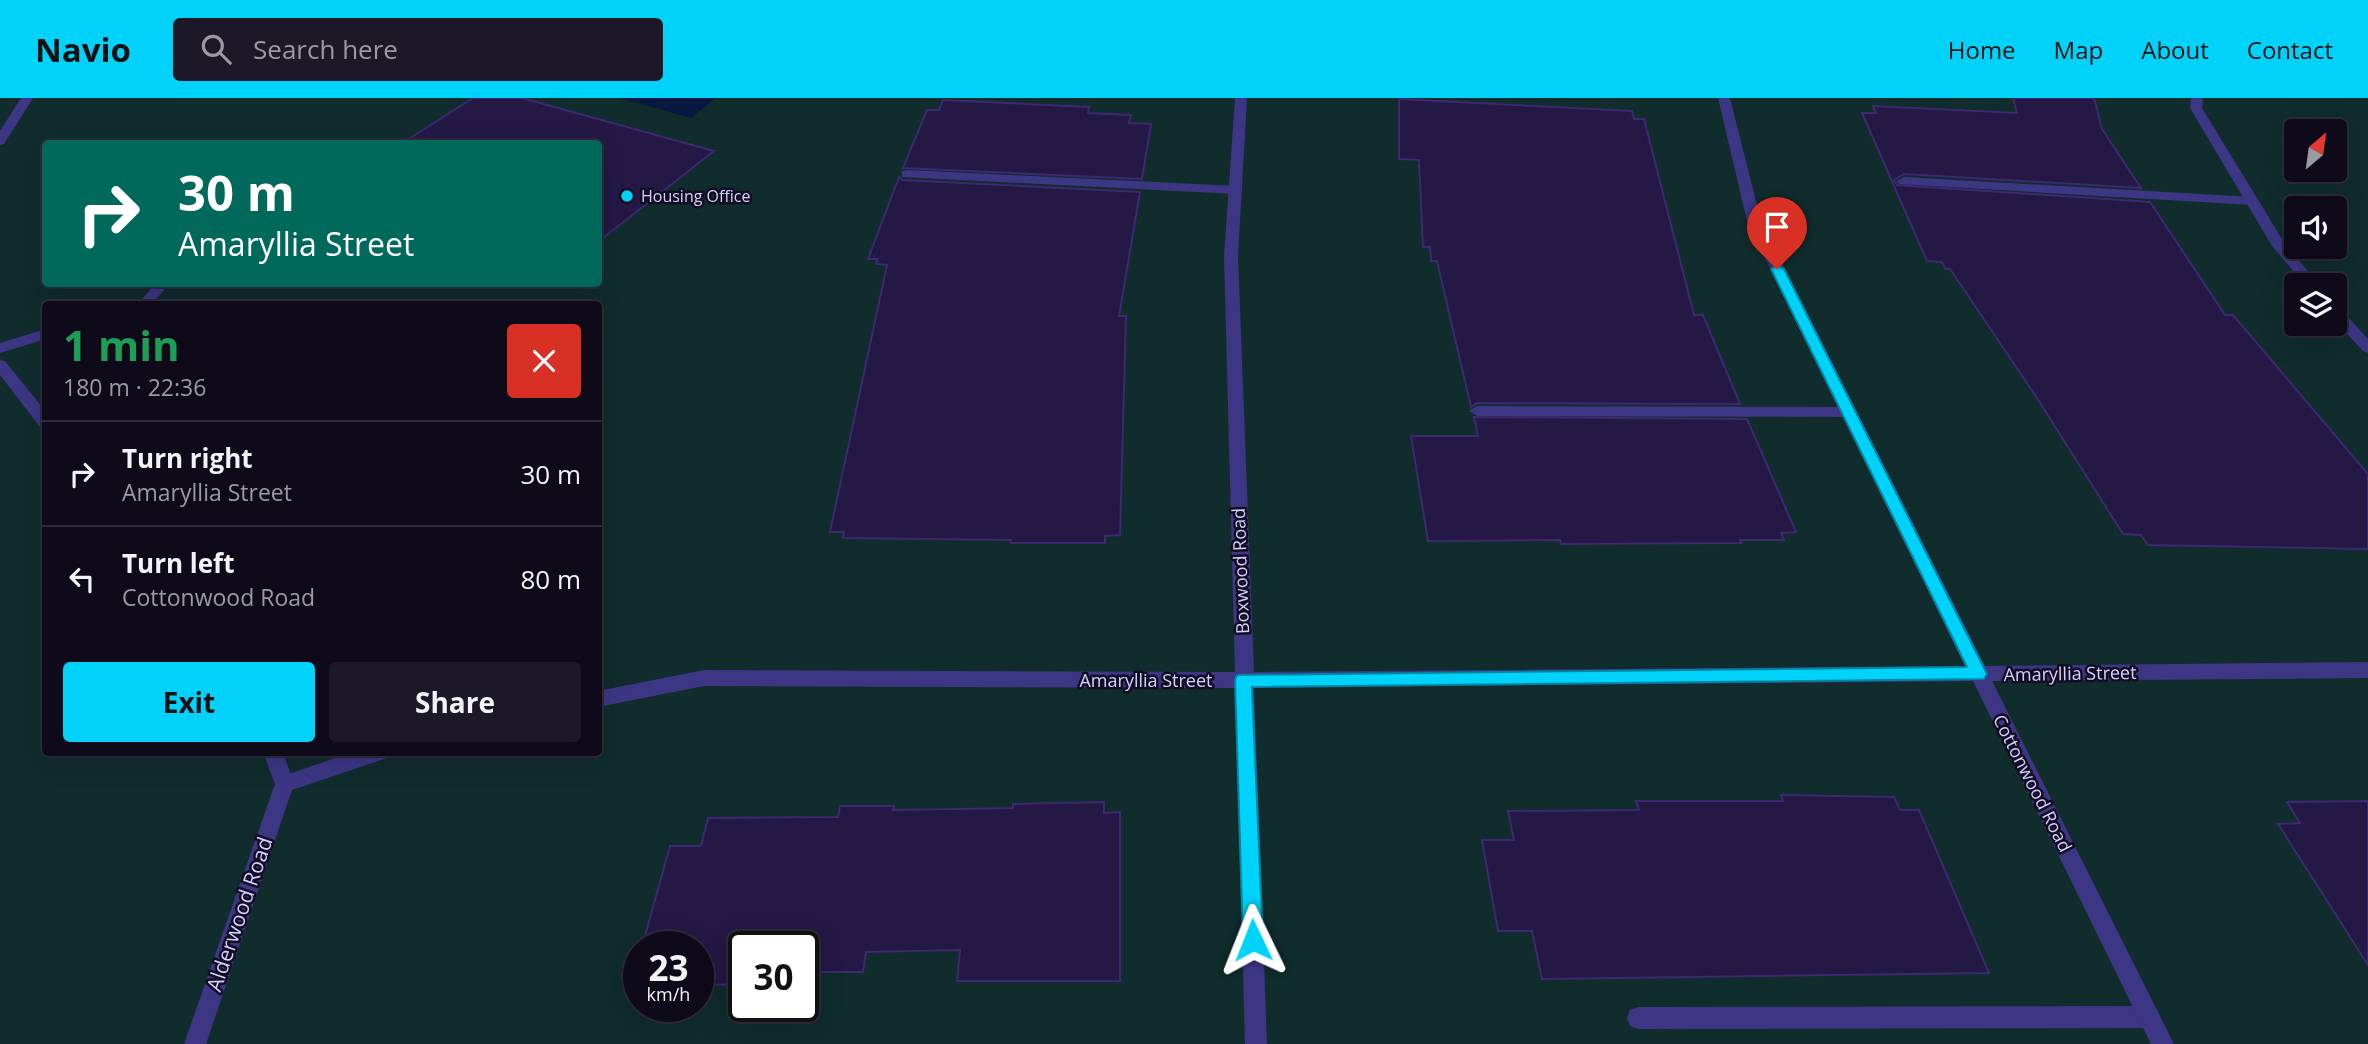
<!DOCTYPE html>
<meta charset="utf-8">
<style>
:root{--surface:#0e0a1a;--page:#1c1827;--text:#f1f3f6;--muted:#9b9aa2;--line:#2e2b39;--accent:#00d2fa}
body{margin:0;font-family:"Open Sans",sans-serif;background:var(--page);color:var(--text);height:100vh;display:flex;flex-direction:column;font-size:26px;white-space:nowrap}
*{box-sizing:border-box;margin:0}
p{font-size:23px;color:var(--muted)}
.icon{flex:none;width:38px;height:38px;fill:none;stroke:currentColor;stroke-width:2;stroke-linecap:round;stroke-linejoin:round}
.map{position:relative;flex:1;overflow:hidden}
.panel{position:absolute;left:42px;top:203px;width:560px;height:455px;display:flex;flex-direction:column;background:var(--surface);border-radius:7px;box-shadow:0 7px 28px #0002,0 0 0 2px var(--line)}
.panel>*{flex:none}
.hud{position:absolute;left:42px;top:42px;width:560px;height:147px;border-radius:7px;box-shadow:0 7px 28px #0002,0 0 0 2px var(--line);background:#00695c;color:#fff;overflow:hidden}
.needle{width:46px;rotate:29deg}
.tools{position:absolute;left:2284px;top:21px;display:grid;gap:14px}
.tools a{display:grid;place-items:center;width:63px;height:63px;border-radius:7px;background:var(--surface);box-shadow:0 7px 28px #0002,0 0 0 2px var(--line);font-size:35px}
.speed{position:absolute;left:623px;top:833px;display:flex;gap:14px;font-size:35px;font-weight:700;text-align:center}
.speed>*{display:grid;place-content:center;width:91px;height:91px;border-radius:50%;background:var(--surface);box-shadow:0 7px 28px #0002,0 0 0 2px var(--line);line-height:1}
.speed small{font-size:18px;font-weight:400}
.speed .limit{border:4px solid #111;border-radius:10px;background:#fff;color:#111}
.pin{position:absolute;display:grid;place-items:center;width:60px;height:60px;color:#fff;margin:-72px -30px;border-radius:50% 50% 50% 0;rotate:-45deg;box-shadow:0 0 7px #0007}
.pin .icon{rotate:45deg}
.me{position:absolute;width:77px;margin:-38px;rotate:358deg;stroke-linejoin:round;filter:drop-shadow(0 0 5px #0008)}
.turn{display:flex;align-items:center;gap:24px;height:147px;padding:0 21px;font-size:32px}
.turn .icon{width:91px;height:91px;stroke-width:2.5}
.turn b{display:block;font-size:49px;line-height:60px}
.round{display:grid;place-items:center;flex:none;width:74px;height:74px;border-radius:7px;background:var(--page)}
.head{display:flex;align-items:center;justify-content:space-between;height:119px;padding:0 21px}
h1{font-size:42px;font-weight:700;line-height:52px;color:#1e9e55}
.button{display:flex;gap:14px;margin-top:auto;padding:14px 21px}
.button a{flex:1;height:80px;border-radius:7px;background:var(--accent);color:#111;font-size:28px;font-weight:700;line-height:80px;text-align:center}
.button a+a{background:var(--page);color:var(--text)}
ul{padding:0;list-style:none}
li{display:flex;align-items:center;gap:21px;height:105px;padding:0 21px;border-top:2px solid var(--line)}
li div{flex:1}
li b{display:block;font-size:26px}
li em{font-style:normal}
header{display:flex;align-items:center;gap:42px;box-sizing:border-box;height:98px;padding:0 35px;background:var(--accent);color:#111}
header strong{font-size:33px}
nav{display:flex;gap:38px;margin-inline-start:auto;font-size:24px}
.search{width:490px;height:63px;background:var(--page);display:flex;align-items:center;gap:18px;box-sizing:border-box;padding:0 24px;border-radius:7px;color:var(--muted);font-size:26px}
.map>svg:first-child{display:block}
.green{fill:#102c2d;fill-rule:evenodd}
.water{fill:#071941}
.building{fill:#241845;stroke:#3c2972;stroke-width:2}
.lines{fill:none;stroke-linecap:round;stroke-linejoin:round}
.service{fill:#3d3684;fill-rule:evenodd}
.minor{fill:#3d3684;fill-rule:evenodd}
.tertiary{fill:#3d3684;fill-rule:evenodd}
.route{fill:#00d2fa;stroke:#0088a2;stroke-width:2}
.poi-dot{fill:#00d2fa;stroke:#120d23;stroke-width:2.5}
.labels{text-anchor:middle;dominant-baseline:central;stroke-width:5;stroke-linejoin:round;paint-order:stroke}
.far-poi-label{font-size:16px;fill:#d7cfff;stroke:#120d23;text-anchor:start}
.street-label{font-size:18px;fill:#d7cfff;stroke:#120d23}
.near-street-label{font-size:21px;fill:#d7cfff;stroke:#120d23}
</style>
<header>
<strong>Navio</strong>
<div class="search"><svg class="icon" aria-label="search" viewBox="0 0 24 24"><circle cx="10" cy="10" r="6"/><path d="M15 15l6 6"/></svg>Search here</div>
<nav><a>Home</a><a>Map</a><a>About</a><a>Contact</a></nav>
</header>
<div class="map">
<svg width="2368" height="946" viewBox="0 0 2368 946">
<rect width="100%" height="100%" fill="#120d23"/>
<path class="green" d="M0,0H2368V946H0ZM2296,33H2334V72H2296ZM46,46H598V186H46ZM2296,110H2334V149H2296ZM2296,187H2334V226H2296ZM46,206H598V654H46ZM639,849H698V908H639ZM744,849H803V908H744Z"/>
<path class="water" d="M619,0H716L691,20Z"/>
<path class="building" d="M473,0H522L714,53L598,144V46H401Z
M2013,0H2094L2102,31L2141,90L1904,76L1894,82L1897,87L2150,104L2225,217H2233L2368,376V451L2148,447L2141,437L2123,436L2037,300L1950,171H1945L1942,164L1927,163L1862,15H1876L1873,8L2017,15Z
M1399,1L1632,13L1634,21H1644L1694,217H1703L1740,306L1477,305L1471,309L1437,163H1431L1430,149H1423L1419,62L1399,61Z
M943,2L1089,9L1088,15L1131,17L1129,25L1151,26L1142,81L903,70L927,12H939Z
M899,79L902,82L1140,94L1119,218H1126L1120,437L1105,438V445H1011V442L843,440L844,434H830L887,167L876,166L878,161H868Z
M1474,319L1747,321L1796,434L1781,435L1784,442H1740L1741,445L1561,446L1560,442L1428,443L1411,338H1478Z
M1781,697L1894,699L1900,712H1919L1989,875L1542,881L1532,833H1498L1482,742H1514L1508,713L1639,712L1636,703H1783Z
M2368,703V867L2278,726L2300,725L2287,704Z
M1104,704V715L1120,714V883H957L960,852L866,854L863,874H813L811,886H803V849H744V886L698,887V849H679L681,838H645L670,748H701L708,720L838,719L840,708H894L893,712L1013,710V706Z"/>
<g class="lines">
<path class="service" d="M907,72L1236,88L1243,92L1236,96L902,79V73Z
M1904,79L2252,99L2259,103L2252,107L1899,86L1897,83Z
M155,186H169L152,206H138Z
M46,231V241L0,255V245Z
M1477,308L1848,309L1856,314L1848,319L1477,318L1469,313Z
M2149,908L2157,911L2160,919L2157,927L2149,930L1638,931L1630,928L1627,920L1630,912L1638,909Z"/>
<path class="minor" d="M1235,0H1247L1238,158L1254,574L1965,568L1747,123L1718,0H1730L1761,123L1985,568L2368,564V580L1992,583L2174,946H2151L1973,583L1254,590L1267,946H1245L1235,590L704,588L598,609V593L704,572L1235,574L1224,158Z
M2191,0H2203L2202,10L2285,146L2320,187H2305L2272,148L2190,10Z
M2334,208L2339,209L2368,241V255L2363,253L2334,222Z
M353,654H390L387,660L292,692L206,946H184L277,680Z"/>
<path class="tertiary" d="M21,0H33L4,46L0,47V33Z
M0,262L5,263L46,314V330L40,329L0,277Z
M263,654H283L294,686L291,692L284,695L277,692Z"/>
</g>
<path class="route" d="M1777,167L1784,171L1987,576L1984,581L1252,589L1263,842L1260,849L1253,851L1246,849L1243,842L1235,582L1237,577L1967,569L1771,171Z"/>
<circle class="poi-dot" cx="627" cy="98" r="7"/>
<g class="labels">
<g class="far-poi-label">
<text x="641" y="98">Housing Office</text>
</g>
<g class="street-label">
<text transform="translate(1240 473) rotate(-92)">Boxwood Road</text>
<text transform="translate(2070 575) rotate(-1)">Amaryllia Street</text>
<text x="1146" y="582">Amaryllia Street</text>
<text transform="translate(2033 685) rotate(63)">Cottonwood Road</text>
</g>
<g class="near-street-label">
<text transform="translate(239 816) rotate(-71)">Alderwood Road</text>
</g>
</g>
</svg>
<div class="tools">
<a><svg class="needle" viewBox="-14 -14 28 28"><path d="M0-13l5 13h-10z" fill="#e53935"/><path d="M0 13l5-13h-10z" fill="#9b9aa2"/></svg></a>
<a><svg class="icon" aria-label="sound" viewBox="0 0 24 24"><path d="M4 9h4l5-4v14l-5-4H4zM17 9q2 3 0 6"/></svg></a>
<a><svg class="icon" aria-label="layers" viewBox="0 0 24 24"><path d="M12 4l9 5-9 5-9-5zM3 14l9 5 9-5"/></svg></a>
</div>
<div class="speed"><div>23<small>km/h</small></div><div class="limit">30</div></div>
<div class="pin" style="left:1777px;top:171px;background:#d93025"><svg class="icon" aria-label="arrive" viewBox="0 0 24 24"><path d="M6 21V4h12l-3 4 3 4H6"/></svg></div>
<svg class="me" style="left:1253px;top:842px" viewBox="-20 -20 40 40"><path d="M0-17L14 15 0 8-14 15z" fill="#00d2fa" stroke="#fff" stroke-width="4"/></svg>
<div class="hud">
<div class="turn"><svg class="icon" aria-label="right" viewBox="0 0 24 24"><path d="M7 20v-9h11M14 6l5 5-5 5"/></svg><div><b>30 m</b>Amaryllia Street</div></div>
</div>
<section class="panel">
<div class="head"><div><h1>1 min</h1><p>180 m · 22:36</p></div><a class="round" style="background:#d93025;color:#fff"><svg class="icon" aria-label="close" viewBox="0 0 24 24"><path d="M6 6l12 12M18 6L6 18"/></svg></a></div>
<ul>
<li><svg class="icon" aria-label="right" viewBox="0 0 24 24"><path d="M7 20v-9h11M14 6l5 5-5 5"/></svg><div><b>Turn right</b><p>Amaryllia Street</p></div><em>30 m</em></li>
<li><svg class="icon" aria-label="left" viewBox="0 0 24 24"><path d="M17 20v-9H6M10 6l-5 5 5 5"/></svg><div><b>Turn left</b><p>Cottonwood Road</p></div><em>80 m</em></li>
</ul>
<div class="button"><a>Exit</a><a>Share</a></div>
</section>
</div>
